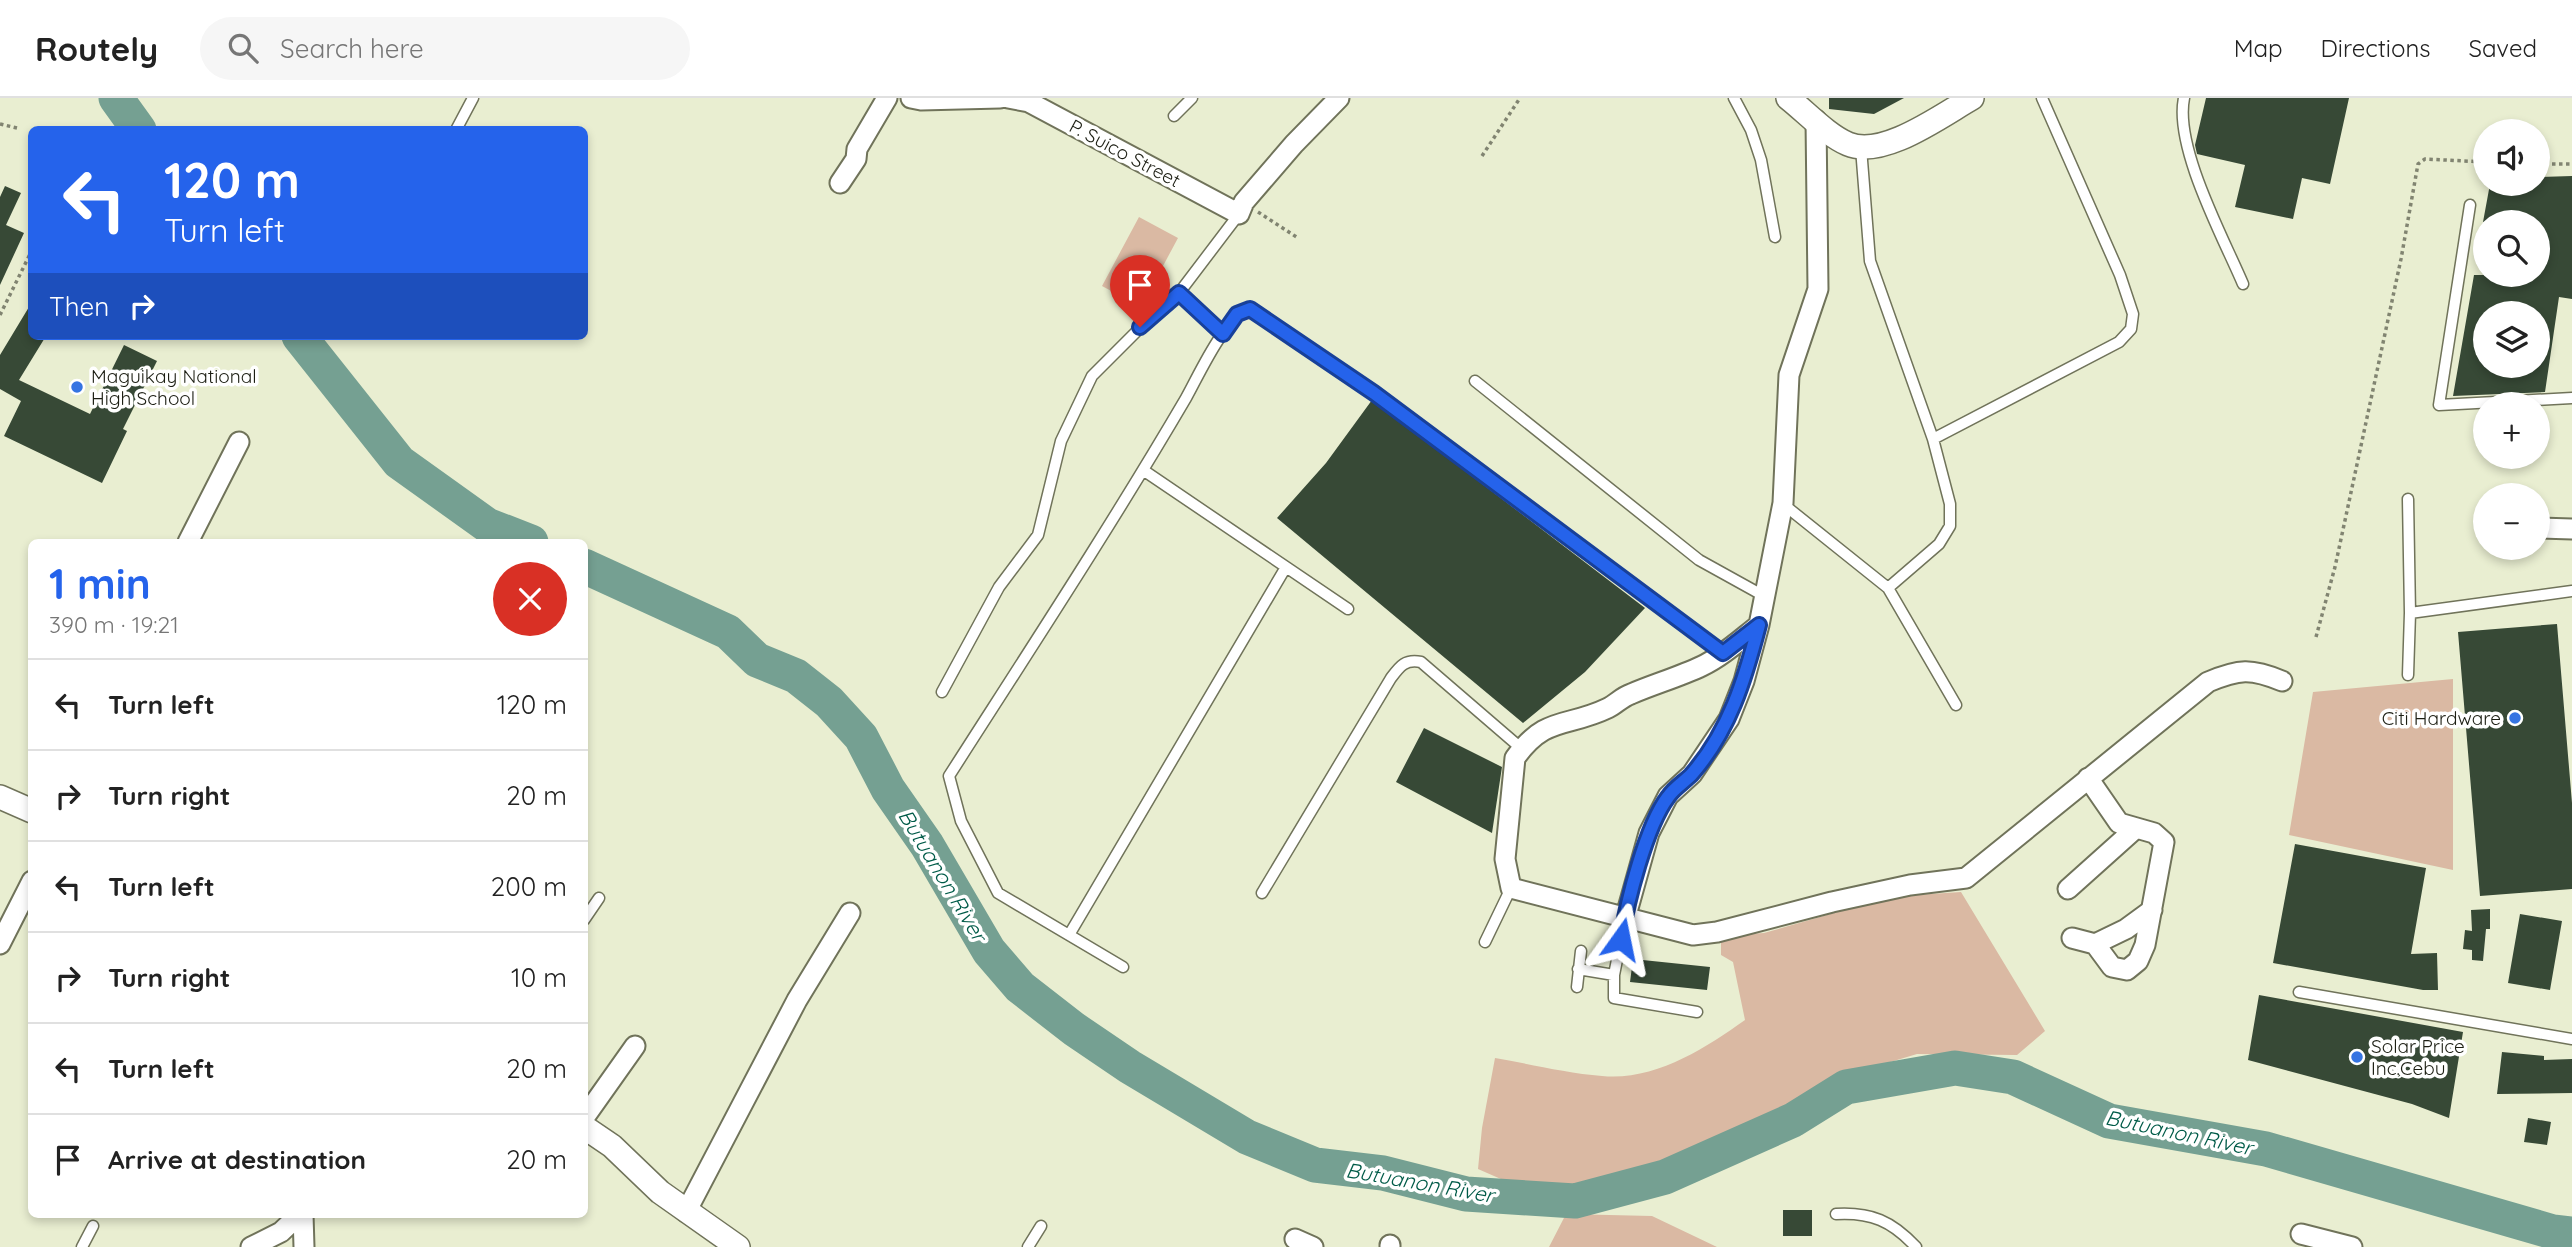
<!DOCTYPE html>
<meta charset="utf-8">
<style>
:root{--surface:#fff;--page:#f6f6f6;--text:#222;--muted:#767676;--line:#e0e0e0;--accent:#2563eb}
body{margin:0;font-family:Quicksand,sans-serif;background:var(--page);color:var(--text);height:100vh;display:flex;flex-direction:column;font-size:26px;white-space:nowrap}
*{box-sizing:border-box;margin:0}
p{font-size:23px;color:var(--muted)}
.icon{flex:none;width:38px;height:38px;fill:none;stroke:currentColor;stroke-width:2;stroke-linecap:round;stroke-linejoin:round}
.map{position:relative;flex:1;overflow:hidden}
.drawer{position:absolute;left:28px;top:441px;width:560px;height:679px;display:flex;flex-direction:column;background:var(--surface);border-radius:10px;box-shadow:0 4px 10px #0003}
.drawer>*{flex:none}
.banner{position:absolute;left:28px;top:28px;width:560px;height:214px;border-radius:10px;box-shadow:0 4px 10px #0003;background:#2563eb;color:#fff;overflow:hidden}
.buttons{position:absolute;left:2473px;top:21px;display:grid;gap:14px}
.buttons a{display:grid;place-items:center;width:77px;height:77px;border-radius:50%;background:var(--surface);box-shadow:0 4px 10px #0003;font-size:35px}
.pin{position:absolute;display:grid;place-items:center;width:60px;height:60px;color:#fff;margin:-72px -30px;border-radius:50% 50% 50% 0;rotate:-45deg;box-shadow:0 0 7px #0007}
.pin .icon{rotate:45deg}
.me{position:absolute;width:77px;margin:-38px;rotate:12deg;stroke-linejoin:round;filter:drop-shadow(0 0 5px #0008)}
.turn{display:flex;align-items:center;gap:24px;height:147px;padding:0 21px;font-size:32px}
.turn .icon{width:91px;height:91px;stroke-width:2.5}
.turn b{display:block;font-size:49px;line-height:60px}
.then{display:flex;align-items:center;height:66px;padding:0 21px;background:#0003;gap:14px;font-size:26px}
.round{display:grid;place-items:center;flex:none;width:74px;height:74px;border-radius:37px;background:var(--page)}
.head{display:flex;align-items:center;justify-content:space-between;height:119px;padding:0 21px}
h1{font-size:42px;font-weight:700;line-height:52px;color:var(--accent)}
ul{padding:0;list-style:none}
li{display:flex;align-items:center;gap:21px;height:91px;padding:0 21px;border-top:2px solid var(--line)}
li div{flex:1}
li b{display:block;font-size:26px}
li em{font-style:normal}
header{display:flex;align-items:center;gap:42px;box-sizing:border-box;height:98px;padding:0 35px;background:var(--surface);border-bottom:2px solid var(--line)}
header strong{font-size:33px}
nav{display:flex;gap:38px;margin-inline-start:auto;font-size:24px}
.search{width:490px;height:63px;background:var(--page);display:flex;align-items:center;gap:18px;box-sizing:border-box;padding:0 24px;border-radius:38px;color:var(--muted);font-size:26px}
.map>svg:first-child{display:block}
.green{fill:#dab9a3}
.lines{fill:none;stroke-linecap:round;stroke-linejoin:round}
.river{stroke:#75a092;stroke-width:35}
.building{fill:#374936;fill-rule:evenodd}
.service-casing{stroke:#70735a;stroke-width:13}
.minor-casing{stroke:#70735a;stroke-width:23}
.tertiary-casing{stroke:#70735a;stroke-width:26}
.path{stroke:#818471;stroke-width:3.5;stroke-dasharray:3.5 3.5;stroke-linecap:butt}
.service{stroke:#fff;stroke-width:10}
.minor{stroke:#fff;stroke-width:19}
.tertiary{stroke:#fff;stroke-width:23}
.route-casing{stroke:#184099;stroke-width:18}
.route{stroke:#2563eb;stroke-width:12}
.poi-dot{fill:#3574e2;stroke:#fff;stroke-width:2.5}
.labels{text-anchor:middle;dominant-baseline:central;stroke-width:7;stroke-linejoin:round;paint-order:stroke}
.street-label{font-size:19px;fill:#1c1e13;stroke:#fff}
.poi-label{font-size:19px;fill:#1c1e13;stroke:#fff;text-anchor:start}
.water-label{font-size:21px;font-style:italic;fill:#005b48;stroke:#fff}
</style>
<header>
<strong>Routely</strong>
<div class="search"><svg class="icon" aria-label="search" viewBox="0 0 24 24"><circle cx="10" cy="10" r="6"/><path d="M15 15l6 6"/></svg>Search here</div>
<nav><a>Map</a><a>Directions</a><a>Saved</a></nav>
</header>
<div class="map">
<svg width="2572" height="1149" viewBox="0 0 2572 1149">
<rect width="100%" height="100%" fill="#e9eed1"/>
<path class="green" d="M1139,119L1178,140L1141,209L1102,188Z
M2453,581V772L2289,737L2313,594Z
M1961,794L2045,933L2017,957L1917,956L1837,980L1783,1016L1702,1055L1609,1087L1577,1093L1510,1085L1478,1071L1482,1030L1495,960C1530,966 1566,975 1602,978C1655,983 1704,951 1745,922L1733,864L1721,857V844L1731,837L1764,835L1869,805L1915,797Z
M1566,1116L1652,1118L1717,1149H1549Z"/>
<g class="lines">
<path class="river" d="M116,0L139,32
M299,238L399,364L487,427L531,444
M584,468L728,534L757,562L796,578L829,604L861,639L888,691L927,747L989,853L1020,889L1074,931L1130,969L1247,1039L1315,1067L1383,1075L1466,1096L1575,1103L1665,1079L1793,1022L1846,989L1955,970L2013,979L2109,1023L2266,1051L2553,1134L2572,1136"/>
</g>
<path class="building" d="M1829,0H1904L1874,16L1829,11Z
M2206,0H2349L2330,86L2302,80L2293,121L2235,109L2245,67L2197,56L2195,47Z
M2572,78V201L2559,199L2545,294L2453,298L2474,177H2538V124H2483L2490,86H2538V79ZM2485,215H2538V268H2485Z
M5,88L21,95L6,127L24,135L0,187V99Z
M32,204V238H46L19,282L90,316L124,247L157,263L123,331L127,333L102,385L4,338L21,303L0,291V257Z
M1372,302L1645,510L1585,574L1523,625L1277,420L1326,365Z
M2557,526L2572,705V791L2480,798L2458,534Z
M1424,630L1502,669L1492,735L1396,684Z
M2295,746L2426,770L2411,856L2437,855L2438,892H2423L2273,865Z
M2490,811V831H2486L2483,863L2472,862V852L2463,851L2465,832L2472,833L2471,812Z
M2520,816L2562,823L2550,892L2508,885Z
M1633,861L1710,869L1707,892L1630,884Z
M2259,897L2463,934L2449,1020L2412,1006L2248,962Z
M2502,954L2544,958V962L2572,961V995L2497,996Z
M2528,1020L2551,1024L2547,1047L2524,1044Z
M1783,1112H1812V1138H1783Z"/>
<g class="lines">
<g class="service-casing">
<path id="service" d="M1734,0L1751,32L1761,62L1775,139
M2184,0C2174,49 2223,139 2243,186
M1174,18L1192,0
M456,32L473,0
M1861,50L1870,163L1933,341L1950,406V428L1939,446L1888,490
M2470,107L2439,307L2572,300
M1179,195L1223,236
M1475,283L1699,462L1764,498
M1933,341L2119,244L2131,231L2133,216L2120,177L2042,0
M1143,372L1348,511
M2408,401L2410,515
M1783,406L1888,490L1956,607
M2408,577L2410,515L2572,493
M942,594L999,489L1038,437L1061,343L1092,278L1140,230L1179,195L1239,116
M1262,795L1391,580C1400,568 1405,561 1421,564L1522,651
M1625,821L1614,877V900L1697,914
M584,822L599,800
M1069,837L1286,469
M1485,844L1511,790
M1123,869L998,795L961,723L949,678C1029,553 1111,428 1186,300C1199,277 1225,218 1250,211L1374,295L1723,555
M1578,871L1614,877
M1577,889L1581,853
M2299,894L2572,941
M1836,1116C1871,1114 1892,1123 1916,1149
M82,1149L93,1128
M1028,1149L1041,1128"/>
</g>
<g class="minor-casing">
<path id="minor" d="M911,0L921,2L1000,0
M1008,0L1029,4L1239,116L1244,104L1294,46L1339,0
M840,85L856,61L857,51L887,0
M2538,430L2572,431
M188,444L239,344
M1759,527C1741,541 1723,558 1702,568C1679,579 1654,586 1631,596C1622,599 1616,606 1608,610C1567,630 1546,617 1515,660L1505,761L1511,790L1693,837L1717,834L1832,804L1910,787L1966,780L2208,584C2239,571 2251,570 2282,583
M2088,680L2119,725L2154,735L2164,744L2145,847L2138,863L2127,872L2112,869L2095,846
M2068,791L2135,731
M1625,821L1649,735L1668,698L1692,676L1729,621L1744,583L1759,527L1783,405L1789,277L1818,191L1816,22
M2072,840L2095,846L2126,831L2152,812
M0,846L32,783
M584,1020L635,948
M686,1114L797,902L850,815
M303,1116L304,1149
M2301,1136L2352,1149
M1295,1141L1313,1149
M251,1149L281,1134L300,1116
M1390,1149V1147"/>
</g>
<g class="tertiary-casing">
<path id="tertiary" d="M1788,0C1807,15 1827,37 1848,46C1883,61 1942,17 1972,0
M0,699L32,713
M584,1029L612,1048L660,1094L738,1149"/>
</g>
<path class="path" d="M0,26L17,30
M1482,58L1520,0
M2538,66H2572
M1258,114L1298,140
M0,217L32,152
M2316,539L2335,469L2401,161L2418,66L2425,61L2485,64"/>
<use href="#service" class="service"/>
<use href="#minor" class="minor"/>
<use href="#tertiary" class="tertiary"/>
</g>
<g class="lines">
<g class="route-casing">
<path id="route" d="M1140,229L1179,195L1223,236L1237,216L1250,211L1374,295L1723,555L1759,527C1745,581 1729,634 1691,677C1684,684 1674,690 1668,699C1646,728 1627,804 1621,841"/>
</g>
<use href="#route" class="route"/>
</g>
<g class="poi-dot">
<circle cx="77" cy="289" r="7"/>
<circle cx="2515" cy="620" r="7"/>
<circle cx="2357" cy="959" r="7"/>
</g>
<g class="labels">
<g class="street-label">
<text transform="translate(1125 55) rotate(28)">P. Suico Street</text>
</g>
<g class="poi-label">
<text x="91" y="278">Maguikay National<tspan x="91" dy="22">High School</tspan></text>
<text x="2501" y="620" text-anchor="end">Citi Hardware</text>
<text x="2371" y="948">Solar Price<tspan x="2371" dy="22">Inc.Cebu</tspan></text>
</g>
<g class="water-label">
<text transform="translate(943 777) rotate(59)">Butuanon River</text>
<text transform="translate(2179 1034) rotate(12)">Butuanon River</text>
<text transform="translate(1420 1084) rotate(10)">Butuanon River</text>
</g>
</g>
</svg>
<div class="buttons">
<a><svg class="icon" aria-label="sound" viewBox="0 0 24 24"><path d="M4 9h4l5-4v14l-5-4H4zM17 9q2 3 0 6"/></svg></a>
<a><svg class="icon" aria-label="search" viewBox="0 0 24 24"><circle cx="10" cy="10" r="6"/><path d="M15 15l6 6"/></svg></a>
<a><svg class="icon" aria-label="layers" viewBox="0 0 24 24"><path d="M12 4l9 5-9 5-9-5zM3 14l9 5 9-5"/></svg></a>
<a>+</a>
<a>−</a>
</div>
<div class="pin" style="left:1140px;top:229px;background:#d93025"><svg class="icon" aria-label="arrive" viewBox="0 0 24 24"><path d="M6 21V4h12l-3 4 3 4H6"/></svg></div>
<svg class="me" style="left:1621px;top:841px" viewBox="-20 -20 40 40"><path d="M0-17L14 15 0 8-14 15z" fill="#2563eb" stroke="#fff" stroke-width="4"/></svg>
<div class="banner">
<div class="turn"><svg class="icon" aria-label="left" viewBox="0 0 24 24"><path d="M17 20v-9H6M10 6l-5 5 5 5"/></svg><div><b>120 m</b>Turn left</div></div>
<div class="then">Then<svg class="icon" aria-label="right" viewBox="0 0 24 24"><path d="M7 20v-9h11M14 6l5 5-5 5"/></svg></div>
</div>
<section class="drawer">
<div class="head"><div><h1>1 min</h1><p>390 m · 19:21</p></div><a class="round" style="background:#d93025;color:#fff"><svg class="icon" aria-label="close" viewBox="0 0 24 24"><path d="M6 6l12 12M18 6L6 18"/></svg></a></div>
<ul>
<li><svg class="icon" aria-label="left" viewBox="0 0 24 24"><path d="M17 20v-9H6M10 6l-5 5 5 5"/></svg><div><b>Turn left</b></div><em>120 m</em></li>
<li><svg class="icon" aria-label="right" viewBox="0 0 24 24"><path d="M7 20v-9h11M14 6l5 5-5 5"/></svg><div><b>Turn right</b></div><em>20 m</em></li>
<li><svg class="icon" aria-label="left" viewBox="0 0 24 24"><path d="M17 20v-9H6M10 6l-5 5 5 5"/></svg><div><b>Turn left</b></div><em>200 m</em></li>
<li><svg class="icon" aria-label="right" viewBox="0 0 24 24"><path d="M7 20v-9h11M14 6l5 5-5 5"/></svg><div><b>Turn right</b></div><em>10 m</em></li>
<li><svg class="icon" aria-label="left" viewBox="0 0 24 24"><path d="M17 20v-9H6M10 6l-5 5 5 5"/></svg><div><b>Turn left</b></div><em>20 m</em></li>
<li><svg class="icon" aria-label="arrive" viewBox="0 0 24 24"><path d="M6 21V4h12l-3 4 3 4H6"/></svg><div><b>Arrive at destination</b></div><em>20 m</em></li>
</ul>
</section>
</div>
